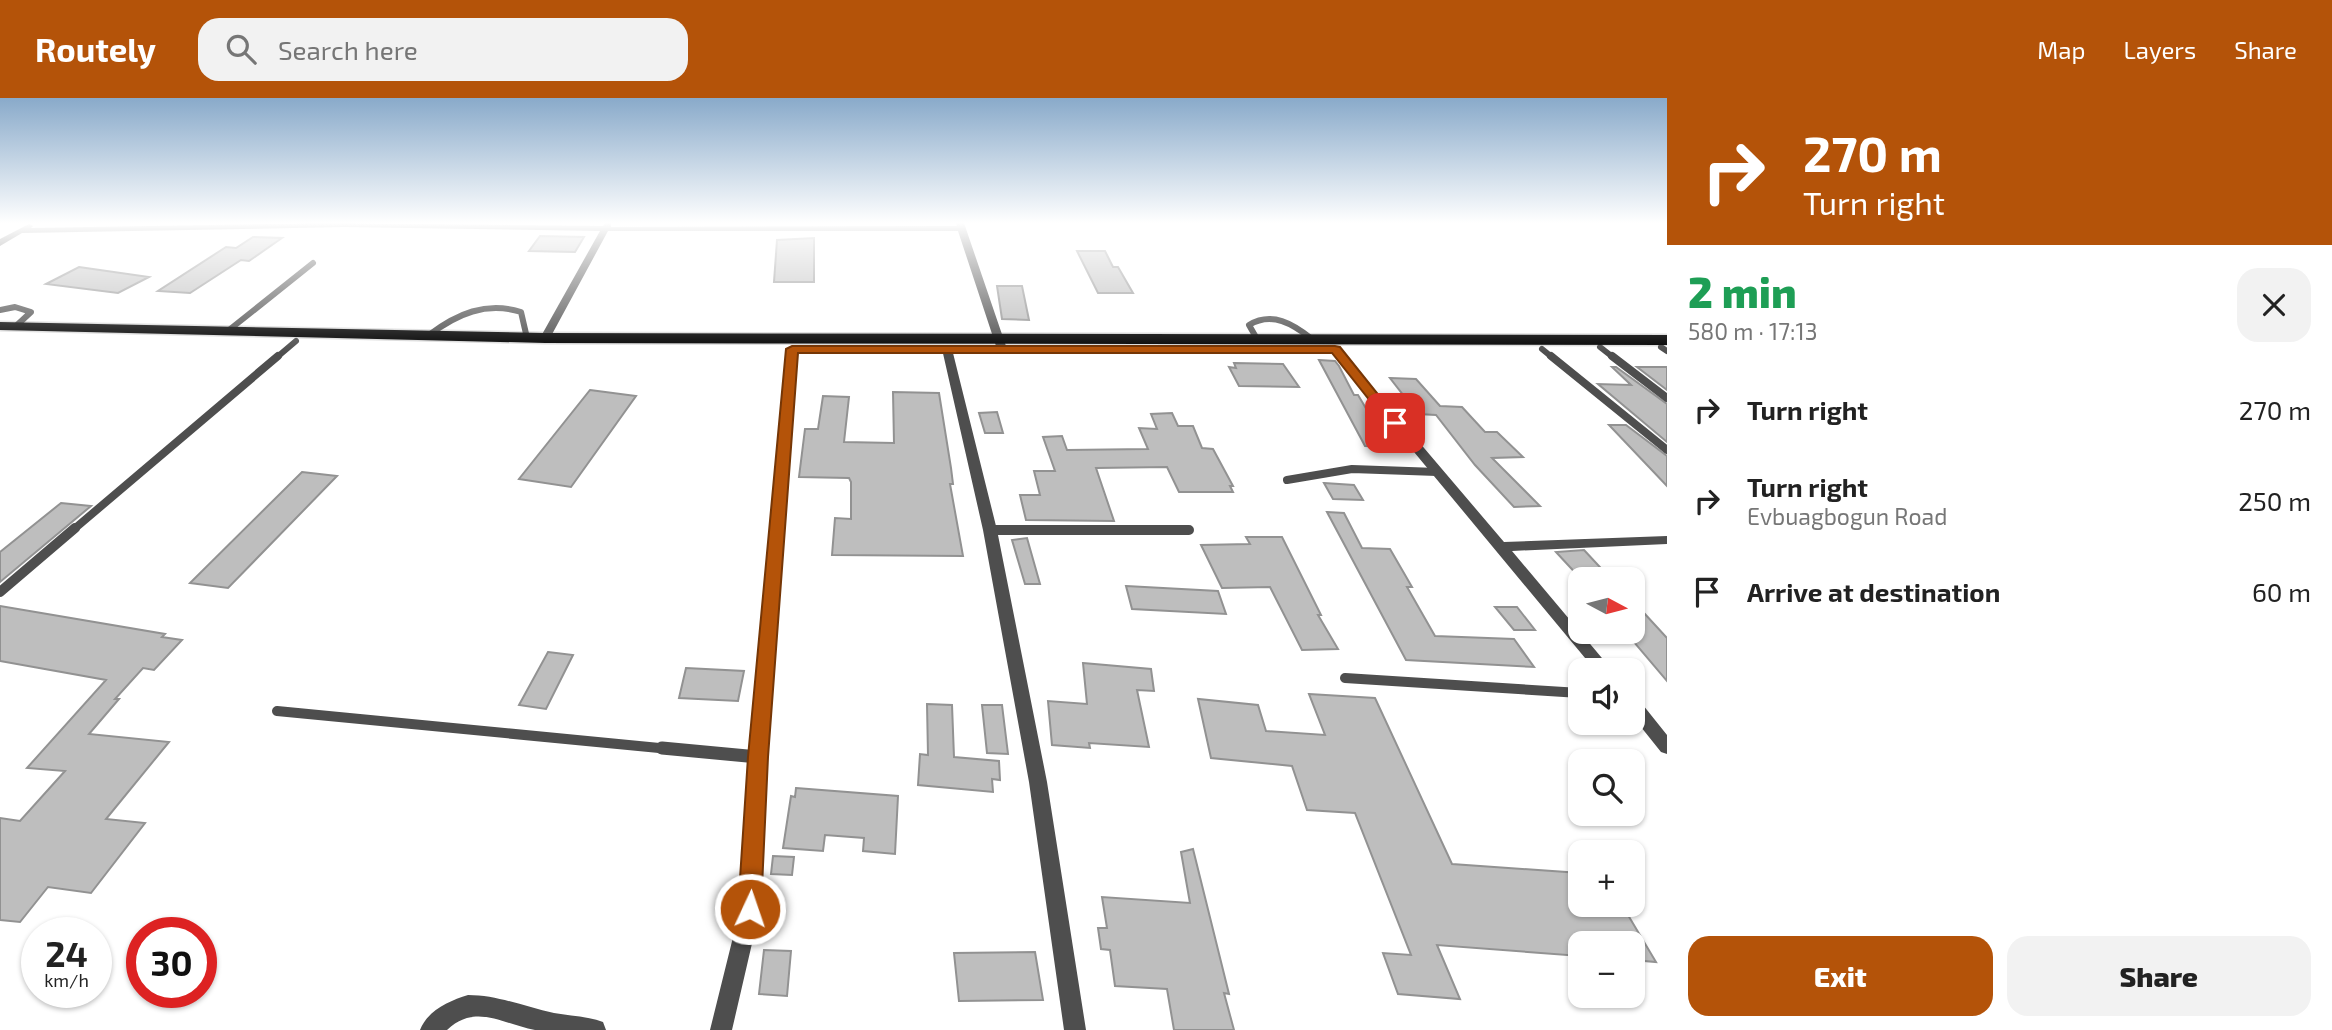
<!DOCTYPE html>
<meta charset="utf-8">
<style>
:root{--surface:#fff;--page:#f2f2f2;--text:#222;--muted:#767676;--accent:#b45309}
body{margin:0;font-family:"Exo 2",sans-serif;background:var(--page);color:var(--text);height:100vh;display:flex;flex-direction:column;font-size:26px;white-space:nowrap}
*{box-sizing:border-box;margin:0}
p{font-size:23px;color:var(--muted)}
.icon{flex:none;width:38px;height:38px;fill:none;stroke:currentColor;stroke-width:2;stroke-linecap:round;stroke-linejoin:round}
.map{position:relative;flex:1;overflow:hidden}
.side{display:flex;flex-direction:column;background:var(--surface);width:665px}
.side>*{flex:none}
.top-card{background:#b45309;color:#fff;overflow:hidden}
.needle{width:46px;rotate:97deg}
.controls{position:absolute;left:1568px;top:469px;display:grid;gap:14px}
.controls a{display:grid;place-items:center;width:77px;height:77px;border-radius:14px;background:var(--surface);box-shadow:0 2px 5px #0004;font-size:35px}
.speed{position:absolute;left:21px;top:819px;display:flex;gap:14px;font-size:35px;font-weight:700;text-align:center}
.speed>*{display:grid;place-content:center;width:91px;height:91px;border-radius:50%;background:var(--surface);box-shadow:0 2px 5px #0004;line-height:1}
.speed small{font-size:18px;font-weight:400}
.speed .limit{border:10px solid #d22;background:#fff;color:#111}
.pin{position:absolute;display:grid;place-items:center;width:60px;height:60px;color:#fff;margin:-30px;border-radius:14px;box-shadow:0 4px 10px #0006}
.me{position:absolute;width:77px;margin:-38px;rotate:3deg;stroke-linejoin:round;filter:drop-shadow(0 0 5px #0008)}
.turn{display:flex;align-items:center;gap:24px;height:147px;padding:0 21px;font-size:32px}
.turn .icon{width:91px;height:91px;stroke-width:2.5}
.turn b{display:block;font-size:49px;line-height:60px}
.round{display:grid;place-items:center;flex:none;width:74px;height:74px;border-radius:21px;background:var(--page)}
.head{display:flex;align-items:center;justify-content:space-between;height:119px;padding:0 21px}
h1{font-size:42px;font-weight:800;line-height:52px;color:#1e9e55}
.button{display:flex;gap:14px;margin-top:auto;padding:14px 21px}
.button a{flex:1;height:80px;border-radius:21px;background:var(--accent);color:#fff;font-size:28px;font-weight:800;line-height:80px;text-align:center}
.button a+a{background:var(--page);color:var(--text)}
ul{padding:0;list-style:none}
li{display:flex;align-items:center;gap:21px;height:91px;padding:0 21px}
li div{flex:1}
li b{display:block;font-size:26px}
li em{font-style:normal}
header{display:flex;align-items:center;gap:42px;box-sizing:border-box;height:98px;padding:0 35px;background:var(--accent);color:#fff}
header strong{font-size:33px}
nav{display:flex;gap:38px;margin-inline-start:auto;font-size:24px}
.search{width:490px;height:63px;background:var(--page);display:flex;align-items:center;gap:18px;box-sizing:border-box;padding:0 24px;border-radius:21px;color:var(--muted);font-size:26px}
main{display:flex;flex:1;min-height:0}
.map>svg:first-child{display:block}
.building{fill:#bebebe;stroke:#929292;stroke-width:2}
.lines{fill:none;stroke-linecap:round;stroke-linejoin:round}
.highway-casing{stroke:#dbdbdb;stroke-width:3}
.lane-far3{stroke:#4e4e4e;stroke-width:6}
.lane-far2{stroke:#4e4e4e;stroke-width:8}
.lane-far1{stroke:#4e4e4e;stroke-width:10}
.lane{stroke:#4e4e4e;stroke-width:13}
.street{fill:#4e4e4e;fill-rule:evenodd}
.highway{fill:#000;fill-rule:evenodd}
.route{fill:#b45309;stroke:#753606;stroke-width:2}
</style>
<header>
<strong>Routely</strong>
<div class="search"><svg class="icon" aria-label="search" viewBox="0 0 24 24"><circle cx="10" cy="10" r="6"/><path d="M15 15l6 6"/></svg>Search here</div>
<nav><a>Map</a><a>Layers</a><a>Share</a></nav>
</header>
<main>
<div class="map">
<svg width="1667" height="932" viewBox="0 0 1667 932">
<rect width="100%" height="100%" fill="#fff"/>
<path class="building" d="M540,138L584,139L575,154L529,153Z
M253,139L282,140L249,163L241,162L190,195L158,193L226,149L236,150Z
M814,140V184H774L777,142Z
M1077,153H1105L1113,169H1118L1133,195H1098Z
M79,169L149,179L118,195L46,186Z
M997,188H1022L1029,222L1002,221Z
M1319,262L1335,263L1339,268L1354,297H1358L1389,349L1365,348Z
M1234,265L1283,266L1299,289L1239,288L1229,269L1236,270Z
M1612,269H1616L1667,306V344L1598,286L1631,287Z
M1637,269H1667V292Z
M1390,280L1416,281L1440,308L1462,309L1485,334H1497L1523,359L1492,360L1540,408L1514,409L1475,367L1436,317L1418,316Z
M590,292L636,298L571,389L519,381Z
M893,294L939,295L951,370L953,386H950L963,458L832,457L835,420L851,421V384L849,380L799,379L805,331H818L823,298L849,299L844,344L894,345Z
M997,314L1003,335H985L979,315Z
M1172,315L1178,328H1193L1202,350L1213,351L1233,388H1230L1233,394H1179L1167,369L1096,370L1114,423L1026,422L1020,397H1040L1034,373H1055L1043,339L1062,338L1067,352L1148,351L1139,330L1157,331L1151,316Z
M1609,327H1626L1667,358V388Z
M302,374L337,378L228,490L190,485Z
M1324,385L1354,387L1363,402L1333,401Z
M61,405L91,408L0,484V454Z
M1327,414L1344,415L1362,450L1390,451L1412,489H1407L1435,538L1514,541L1534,569L1406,562Z
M1246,439H1282L1321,517H1318L1338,551L1302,552L1270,489L1222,490L1201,447L1250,446Z
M1027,440L1040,486H1025L1012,442Z
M1584,452L1611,481H1581L1556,454Z
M1126,488L1218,493L1226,516L1132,511Z
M1633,503L1667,540V583L1633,543Z
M0,508L165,536L162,539L182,542L154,572L143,570L115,601H119L89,636L169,644L106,721L145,725L91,795L48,789L20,824L0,822V720L20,723L65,673L27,670L106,582L0,563Z
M1495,509H1517L1535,532H1514Z
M548,554L573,557L546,611L519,607Z
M1083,565L1151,571L1154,593L1137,592L1149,649L1089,645L1090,650L1052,647L1048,603L1087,606Z
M686,570L744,573L738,603L679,600Z
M1309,596L1375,600L1452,766L1580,775V807H1622L1656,864L1633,862V845H1580V858L1437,847L1460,901L1398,896L1383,855L1411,857L1355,715L1307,712L1292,668L1211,660L1198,601L1258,607L1266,633L1325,637Z
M927,606L952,607L954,659L999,663L1000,682L992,681L993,694L918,687L920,656L928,657Z
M982,607H1002L1008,656L987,655Z
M796,690L898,698L895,756L863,753L864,740L825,737L823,753L783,750L791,698L795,699Z
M1193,751L1229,896L1224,895L1234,932H1174L1167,891L1115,888L1110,852L1101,851L1098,830H1107L1102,799L1190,805L1181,754Z
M773,758L794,759L792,777L771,776Z
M764,852L791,853L787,898L759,896Z
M1035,854L1043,902L959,903L954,855Z"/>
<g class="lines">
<g class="highway-casing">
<path id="highway" d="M0,224L545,235L1667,237V247L545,245L0,232Z"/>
</g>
<path class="lane-far3" d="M0,212L15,209L31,214L16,228
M229,232L313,165
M429,237C457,216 486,203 521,214L527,240
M1257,241L1249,227C1272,213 1293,226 1312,241
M1600,249L1614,260
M1661,249L1667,253
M1542,251L1553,260
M276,260L296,243"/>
<path class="lane-far2" d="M1551,258L1667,352
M1612,258L1667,300
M1287,382L1352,371L1437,374
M73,432L278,258"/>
<path class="lane-far1" d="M990,432H1189
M0,494L75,430
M1345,580L1580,595
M277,613L680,652"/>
<path class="lane" d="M662,650L758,659"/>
<path class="street" d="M325,125L603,128L605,125H611V129L957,128L956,125H964L1007,251L1002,254L997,251L958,133H608L550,240L545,243L540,240L600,133L344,129L22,135L0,148V141L29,126L33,128L31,130Z
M792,248L797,251L767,659L760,811L732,932H710L740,811L749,659L787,251Z
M947,248L952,251L997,432L1047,684L1086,932H1064L1029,684L983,432L942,251Z
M1335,249L1339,250L1504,444L1667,438V446L1512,453L1612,572H1595L1331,254V250Z
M1633,601L1639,602L1667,637V656L1661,654L1633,619Z
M468,897C498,897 525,909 554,915C570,918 587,918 603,924L606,932C583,932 557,932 535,932C502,926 476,905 447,932H420C428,912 449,903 468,897Z"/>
<use href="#highway" class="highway"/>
</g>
<linearGradient id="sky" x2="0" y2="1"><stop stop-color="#89aaca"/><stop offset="0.49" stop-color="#fff"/><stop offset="1" stop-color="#fff" stop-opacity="0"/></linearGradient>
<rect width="1667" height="255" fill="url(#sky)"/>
<path class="route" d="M792,248H1335L1340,249L1401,325L1399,328H1390L1332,255H798L768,659L761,811L758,818L750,822L742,818L738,811L748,659L786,251Z"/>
</svg>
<div class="controls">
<a><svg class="needle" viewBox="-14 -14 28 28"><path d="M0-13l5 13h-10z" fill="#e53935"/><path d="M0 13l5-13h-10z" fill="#767676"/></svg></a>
<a><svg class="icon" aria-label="sound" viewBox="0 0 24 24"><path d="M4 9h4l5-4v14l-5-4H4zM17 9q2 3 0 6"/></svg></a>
<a><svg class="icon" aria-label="search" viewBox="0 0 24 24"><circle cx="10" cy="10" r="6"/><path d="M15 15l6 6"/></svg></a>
<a>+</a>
<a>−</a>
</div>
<div class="speed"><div>24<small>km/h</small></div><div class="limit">30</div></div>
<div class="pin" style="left:1395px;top:325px;background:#d93025"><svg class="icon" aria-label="arrive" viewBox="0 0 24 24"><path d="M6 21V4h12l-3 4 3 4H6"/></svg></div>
<svg class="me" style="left:750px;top:811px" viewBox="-20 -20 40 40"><circle r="17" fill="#b45309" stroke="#fff" stroke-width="3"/><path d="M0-11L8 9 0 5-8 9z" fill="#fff"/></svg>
</div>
<section class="side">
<div class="top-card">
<div class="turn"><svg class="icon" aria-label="right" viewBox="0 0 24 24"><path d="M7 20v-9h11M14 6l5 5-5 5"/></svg><div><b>270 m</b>Turn right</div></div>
</div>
<div class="head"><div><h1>2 min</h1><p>580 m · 17:13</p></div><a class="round"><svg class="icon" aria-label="close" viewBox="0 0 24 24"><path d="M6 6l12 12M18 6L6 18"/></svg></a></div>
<ul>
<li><svg class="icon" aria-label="right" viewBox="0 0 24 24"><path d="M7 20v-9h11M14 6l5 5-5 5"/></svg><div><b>Turn right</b></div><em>270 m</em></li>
<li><svg class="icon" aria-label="right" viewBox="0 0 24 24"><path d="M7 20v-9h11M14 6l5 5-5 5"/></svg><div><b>Turn right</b><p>Evbuagbogun Road</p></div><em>250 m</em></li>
<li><svg class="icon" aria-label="arrive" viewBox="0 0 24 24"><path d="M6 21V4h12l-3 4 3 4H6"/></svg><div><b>Arrive at destination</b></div><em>60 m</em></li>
</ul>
<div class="button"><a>Exit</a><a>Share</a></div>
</section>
</main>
